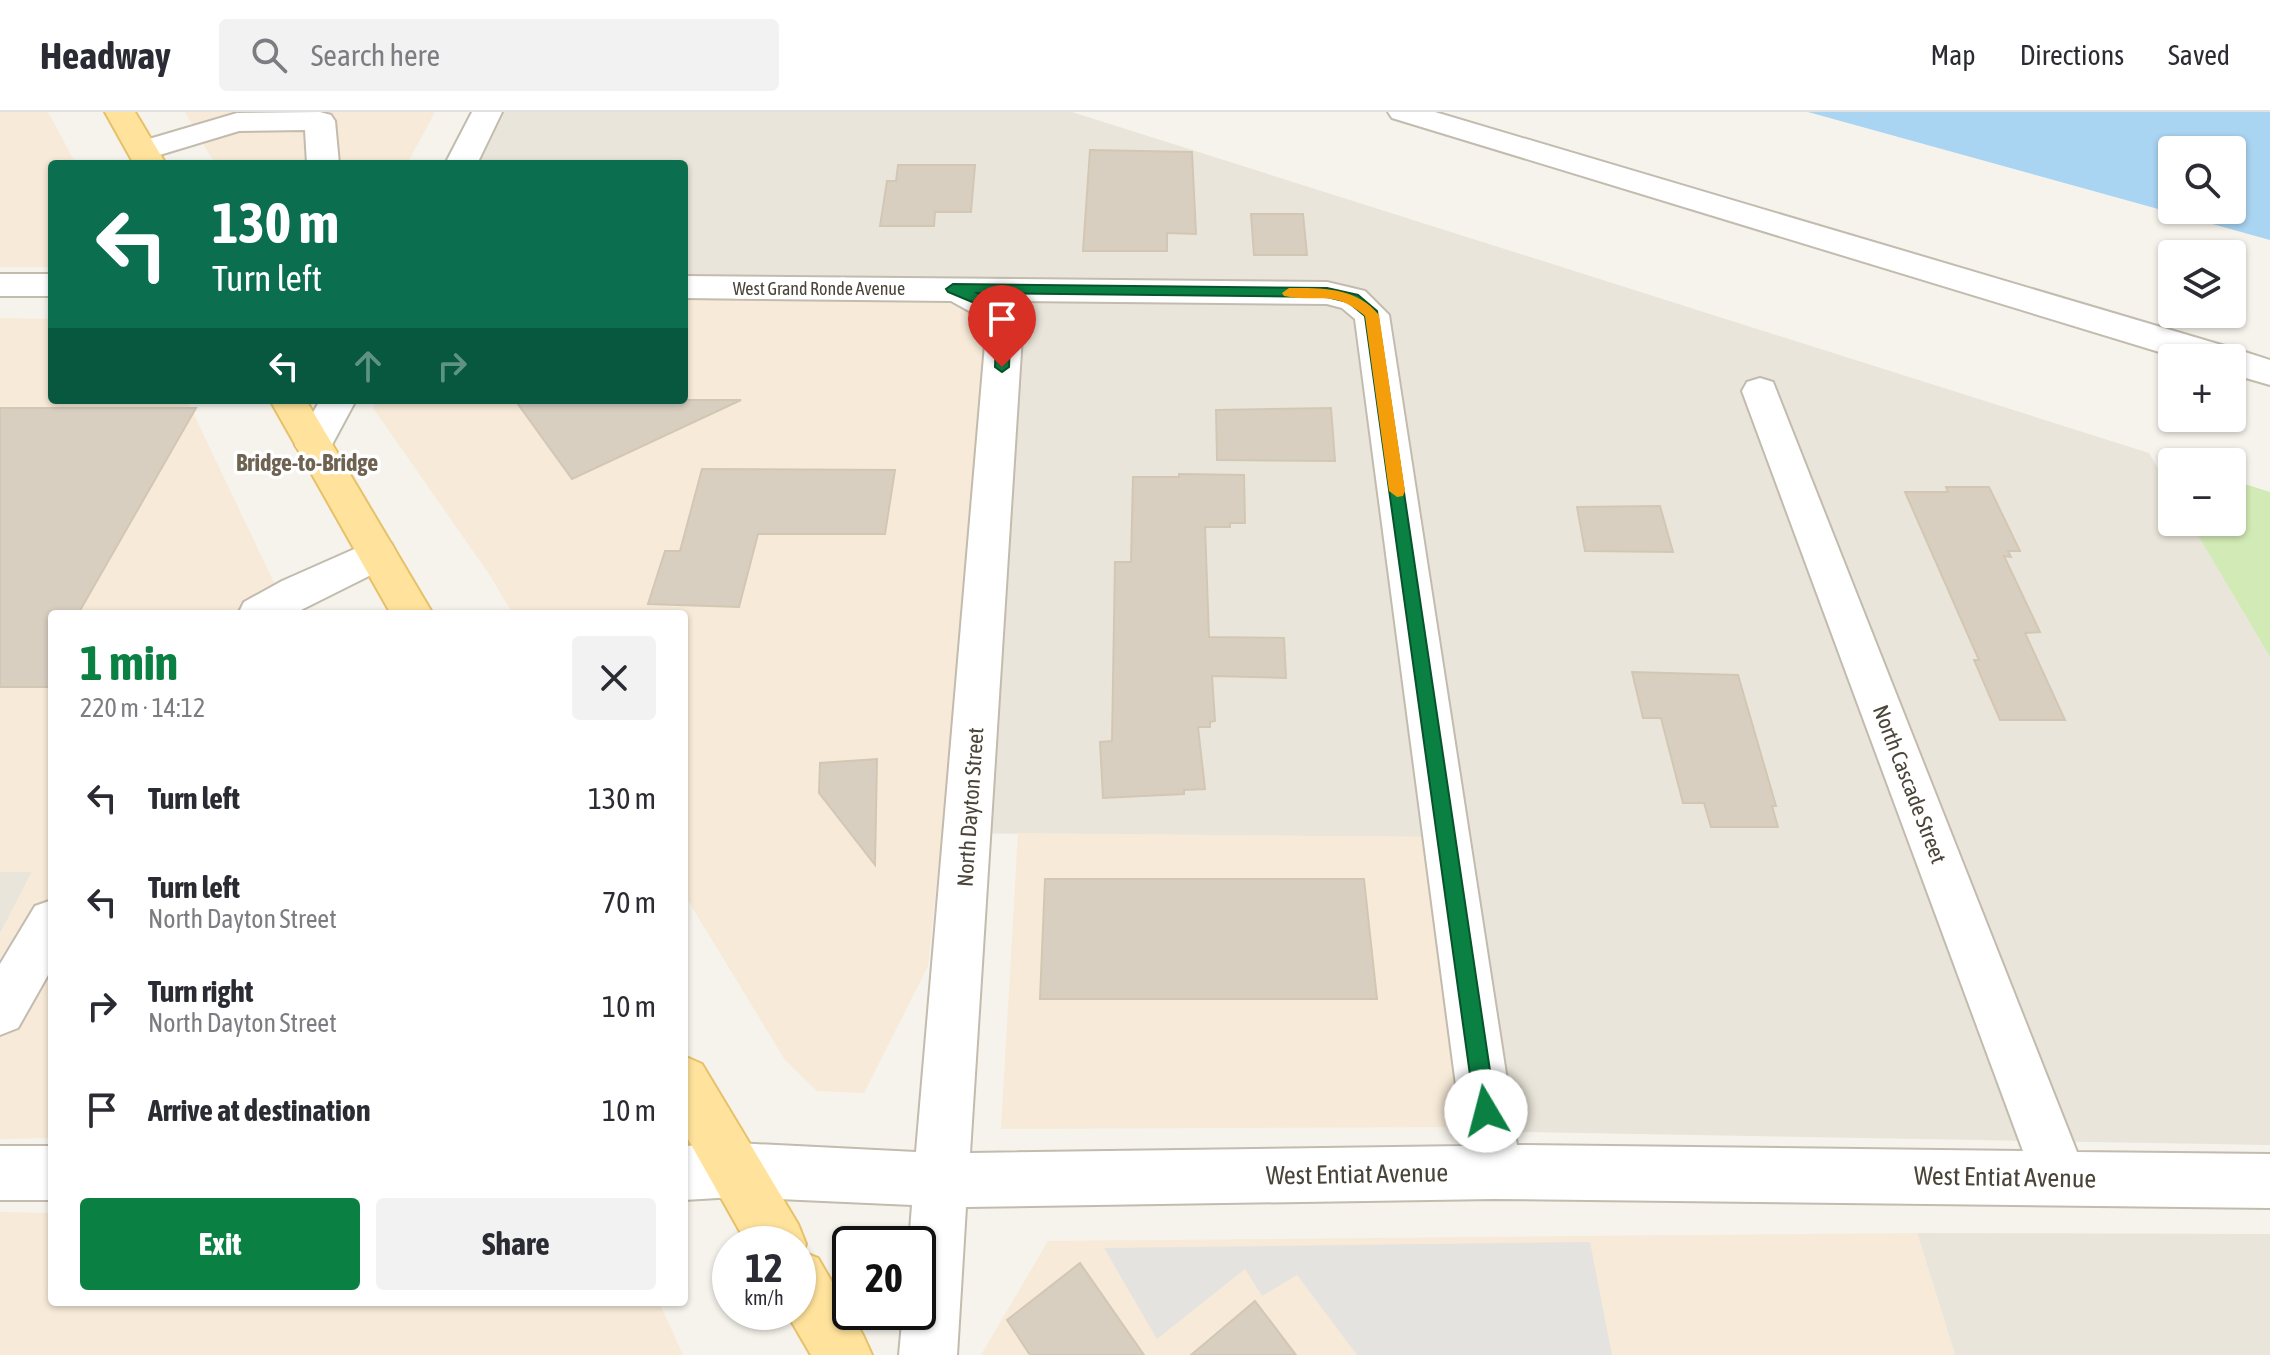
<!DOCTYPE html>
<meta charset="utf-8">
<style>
:root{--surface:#fff;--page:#f2f2f3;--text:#2b2b33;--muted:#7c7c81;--line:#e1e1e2;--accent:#0b8043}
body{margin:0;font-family:"Asap Condensed",sans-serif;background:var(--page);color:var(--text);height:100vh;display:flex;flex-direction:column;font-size:30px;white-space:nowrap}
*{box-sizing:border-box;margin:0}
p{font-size:26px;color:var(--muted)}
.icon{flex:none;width:44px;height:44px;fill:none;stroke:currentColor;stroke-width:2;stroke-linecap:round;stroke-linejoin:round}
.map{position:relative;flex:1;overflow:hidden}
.sheet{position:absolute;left:48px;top:498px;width:640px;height:696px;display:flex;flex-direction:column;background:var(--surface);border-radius:8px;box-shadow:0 2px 6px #0004}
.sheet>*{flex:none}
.hud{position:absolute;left:48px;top:48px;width:640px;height:244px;border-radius:8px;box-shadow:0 2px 6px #0004;background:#0b6e4f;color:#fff;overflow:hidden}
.fabs{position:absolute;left:2158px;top:24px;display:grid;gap:16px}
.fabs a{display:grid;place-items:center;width:88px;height:88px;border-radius:8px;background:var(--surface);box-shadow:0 2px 6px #0004;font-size:40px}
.speed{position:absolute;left:712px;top:1114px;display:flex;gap:16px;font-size:40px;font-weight:700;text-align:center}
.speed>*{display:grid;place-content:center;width:104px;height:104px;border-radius:50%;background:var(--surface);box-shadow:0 2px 6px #0004;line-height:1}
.speed small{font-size:20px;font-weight:400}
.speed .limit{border:4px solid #111;border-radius:12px;background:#fff;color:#111}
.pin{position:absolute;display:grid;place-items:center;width:68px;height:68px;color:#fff;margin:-82px -34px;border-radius:50% 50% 50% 0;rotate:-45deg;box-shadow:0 0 8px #0007}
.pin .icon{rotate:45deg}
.me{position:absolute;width:88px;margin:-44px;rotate:352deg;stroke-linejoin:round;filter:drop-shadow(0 0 6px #0008)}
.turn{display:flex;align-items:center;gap:28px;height:168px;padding:0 32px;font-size:36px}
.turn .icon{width:104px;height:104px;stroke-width:2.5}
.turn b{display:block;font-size:56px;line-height:68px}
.lanes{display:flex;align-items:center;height:76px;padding:0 32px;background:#0003;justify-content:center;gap:40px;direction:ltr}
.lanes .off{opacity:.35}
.round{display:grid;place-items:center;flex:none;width:84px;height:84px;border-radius:8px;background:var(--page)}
.overview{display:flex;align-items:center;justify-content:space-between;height:136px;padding:0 32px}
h1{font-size:48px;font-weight:700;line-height:60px;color:var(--accent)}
.cta{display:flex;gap:16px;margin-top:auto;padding:16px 32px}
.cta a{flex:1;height:92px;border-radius:8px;background:var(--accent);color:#fff;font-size:32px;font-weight:700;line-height:92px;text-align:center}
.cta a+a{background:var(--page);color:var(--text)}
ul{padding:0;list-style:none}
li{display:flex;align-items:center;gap:24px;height:104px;padding:0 32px}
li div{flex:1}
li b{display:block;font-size:30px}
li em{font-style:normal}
header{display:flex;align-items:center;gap:48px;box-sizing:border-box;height:112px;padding:0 40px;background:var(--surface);border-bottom:2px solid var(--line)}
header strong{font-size:38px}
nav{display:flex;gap:44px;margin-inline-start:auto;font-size:28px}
.search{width:560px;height:72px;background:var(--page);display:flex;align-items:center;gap:20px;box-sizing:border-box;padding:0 28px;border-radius:8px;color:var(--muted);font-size:30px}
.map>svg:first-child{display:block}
.residential{fill:#eae5da}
.commercial{fill:#f7ead8}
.green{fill:#d2eab5}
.parking{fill:#e5e3e0}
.water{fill:#a9d4f2;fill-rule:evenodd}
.building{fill:#d8cfc1;stroke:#d3c7b4;stroke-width:2}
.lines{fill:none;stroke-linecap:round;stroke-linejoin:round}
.minor-casing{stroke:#c2bbae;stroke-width:4}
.major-casing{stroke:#e6c16a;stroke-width:4}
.minor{fill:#fff;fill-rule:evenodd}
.major{fill:#ffe39c;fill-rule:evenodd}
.route{fill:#0b8043;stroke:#07532c;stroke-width:2}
.slow{fill:#f59e0b}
.labels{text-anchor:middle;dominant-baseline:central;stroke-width:7;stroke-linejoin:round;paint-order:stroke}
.far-street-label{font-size:18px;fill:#4b4439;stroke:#fff}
.street-label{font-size:22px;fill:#4b4439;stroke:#fff}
.neighbourhood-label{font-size:24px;font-weight:bold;fill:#6e6250;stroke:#fff}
.near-street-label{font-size:26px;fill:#4b4439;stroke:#fff}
</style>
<header>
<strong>Headway</strong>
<div class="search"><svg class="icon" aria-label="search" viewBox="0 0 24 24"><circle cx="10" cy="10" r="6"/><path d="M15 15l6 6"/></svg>Search here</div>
<nav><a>Map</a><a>Directions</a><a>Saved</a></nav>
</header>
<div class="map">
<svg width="2270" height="1243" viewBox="0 0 2270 1243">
<rect width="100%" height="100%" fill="#f6f3ec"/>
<path class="residential" d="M502,0H1072L2149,341L2172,380V410H2190L2270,545V1033L1519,1020L1463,1015L1428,725L942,721L998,182H684V52H477Z
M0,760H32L0,822Z
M1917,1121L2270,1122V1243H1955Z"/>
<path class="commercial" d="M0,0H48L76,52H52V155H0Z
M185,0H435L407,52H215Z
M684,182H998L928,854L864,981L817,979L785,948L684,782V502H513L489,462L373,296L376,288H684Z
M0,206L52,207V288H187L289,502H52V1026L0,1027V823L32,760H0Z
M1018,721L1428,725L1463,1015L1001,1017Z
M0,1100L52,1101V1190H659L683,1243H0Z
M1917,1121L1955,1243H981L1048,1129Z"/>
<path class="green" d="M2232,368L2270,380V545L2190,410H2232Z"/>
<path class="parking" d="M1590,1130L1612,1243H1357L1297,1163L1262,1184L1245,1157L1157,1227L1104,1136Z"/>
<path class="water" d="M1808,0H2270V128ZM2172,38H2232V98H2172Z"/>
<path class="building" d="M1090,38L1192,40L1196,122L1167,121V139H1083Z
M898,53H975L971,100H935L934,114H880L887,69H896Z
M1251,102H1303L1307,143H1254Z
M515,288H741L572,367Z
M0,296H196L78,502H52V575H0Z
M1331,296L1335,349L1217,348L1216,298Z
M702,357L895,358L885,422H758L739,495L648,492L665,439H680Z
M1179,362L1244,363L1245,411H1230V415H1205L1209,525L1284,526L1286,566L1212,564L1215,609L1210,610V615H1198L1205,677L1184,678V682L1103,686L1100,630L1112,629L1115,450H1131L1133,365H1179Z
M1946,375H1989L2020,439H2008L2011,445L2004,444L2040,520L2025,521L2065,608H2000L1974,548H1979L1905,380H1948Z
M1660,394L1673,440L1585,439L1577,395Z
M1632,560L1738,563L1776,694H1772L1778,715H1711L1704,691H1683L1661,606H1643Z
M877,647L875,753L819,681L820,651Z
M1045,767H1364L1377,887H1040Z
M1080,1151L1144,1243H1030L1007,1208Z
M1255,1189L1296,1243H1191Z"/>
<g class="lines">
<g class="minor-casing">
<path id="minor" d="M320,0L331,3L335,9L339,52H307L305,18L239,19L143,48L132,46L128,39L132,32L237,1Z
M472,0H502L477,52H445Z
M1388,0H1435L2245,240L2270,248V273L2232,262V246H2179L1392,6Z
M0,162H52V184H0Z
M684,164L1327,170L1365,179L1389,203L1517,1033L2023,1039L1742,279L1747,270L1760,266L1773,270L2077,1040L2270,1042V1096L1494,1087L966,1095L957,1243H899L903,1200H918V1132H909L912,1093L735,1085L684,1088V1034L735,1031L916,1040L987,209L951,189L684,186ZM1006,189L1327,192L1342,196L1355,207L1464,1034L970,1041L1022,224L1021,204Z
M320,288H356L327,342L314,346L301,342L295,333Z
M377,427L391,431L397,442L391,453L293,502H238L244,490L282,469Z
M52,788V856L18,916L0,923V852L35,794Z
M0,1034H52V1088H0Z"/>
</g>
<g class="major-casing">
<path id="major" d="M105,0H135L166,52H134Z
M270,288H306L433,502H391Z
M684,944L702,952L798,1112L806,1132L803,1140L818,1146L863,1223L872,1243H811L786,1200H798V1132H747L684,1020Z"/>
</g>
<use href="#minor" class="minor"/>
<use href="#major" class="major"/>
</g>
<path class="route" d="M953,172L1327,176L1358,183L1377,199L1496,999L1493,1007L1486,1010L1478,1007L1475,999L1365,204L1348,190L1327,185L977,181L1011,204L1009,255L1002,260L995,255L997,206L977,192L948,180L946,177Z"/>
<path class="slow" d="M1289,176C1323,176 1356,175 1379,203L1405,379L1403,384L1397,385L1389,379L1365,204C1333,177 1320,191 1284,184L1282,181Z"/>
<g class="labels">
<g class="far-street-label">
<text x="819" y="176">West Grand Ronde Avenue</text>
</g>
<g class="street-label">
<text transform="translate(1910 672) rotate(69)">North Cascade Street</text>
<text transform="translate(970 695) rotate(-86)">North Dayton Street</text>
</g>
<g class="neighbourhood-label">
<text x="307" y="350">Bridge-to-Bridge</text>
</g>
<g class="near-street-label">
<text transform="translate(1357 1062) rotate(-1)">West Entiat Avenue</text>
<text transform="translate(2005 1065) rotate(1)">West Entiat Avenue</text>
</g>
</g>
</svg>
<div class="fabs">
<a><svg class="icon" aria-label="search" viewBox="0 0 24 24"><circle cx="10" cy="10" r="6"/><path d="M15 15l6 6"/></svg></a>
<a><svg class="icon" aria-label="layers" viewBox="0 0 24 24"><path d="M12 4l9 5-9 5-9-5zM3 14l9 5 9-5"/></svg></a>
<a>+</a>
<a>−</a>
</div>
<div class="speed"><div>12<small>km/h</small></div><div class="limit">20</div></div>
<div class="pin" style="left:1002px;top:255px;background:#d93025"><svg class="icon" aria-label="arrive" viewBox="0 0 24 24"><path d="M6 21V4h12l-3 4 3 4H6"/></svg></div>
<svg class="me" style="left:1486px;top:999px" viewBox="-20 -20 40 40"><circle r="19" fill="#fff"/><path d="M0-13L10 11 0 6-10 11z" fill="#0b8043"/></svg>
<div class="hud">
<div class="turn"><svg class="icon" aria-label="left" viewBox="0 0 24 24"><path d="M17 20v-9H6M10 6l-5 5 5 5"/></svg><div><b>130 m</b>Turn left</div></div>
<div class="lanes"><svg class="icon" aria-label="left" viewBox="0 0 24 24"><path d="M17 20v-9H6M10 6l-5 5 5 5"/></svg><svg class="icon off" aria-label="ahead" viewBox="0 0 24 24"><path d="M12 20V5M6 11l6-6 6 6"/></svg><svg class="icon off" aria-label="right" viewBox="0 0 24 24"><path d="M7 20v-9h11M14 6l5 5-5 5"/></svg></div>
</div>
<section class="sheet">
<div class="overview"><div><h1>1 min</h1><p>220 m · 14:12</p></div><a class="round"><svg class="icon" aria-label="close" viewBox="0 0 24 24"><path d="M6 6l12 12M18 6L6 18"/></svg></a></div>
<ul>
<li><svg class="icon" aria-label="left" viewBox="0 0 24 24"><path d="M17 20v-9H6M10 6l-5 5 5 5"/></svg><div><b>Turn left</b></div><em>130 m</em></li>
<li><svg class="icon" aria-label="left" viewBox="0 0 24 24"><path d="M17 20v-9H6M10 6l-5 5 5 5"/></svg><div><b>Turn left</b><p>North Dayton Street</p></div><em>70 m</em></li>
<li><svg class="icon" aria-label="right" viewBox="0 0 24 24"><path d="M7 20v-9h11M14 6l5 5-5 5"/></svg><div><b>Turn right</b><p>North Dayton Street</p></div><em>10 m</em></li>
<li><svg class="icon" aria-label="arrive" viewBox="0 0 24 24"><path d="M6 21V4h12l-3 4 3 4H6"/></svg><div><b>Arrive at destination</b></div><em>10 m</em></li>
</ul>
<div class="cta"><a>Exit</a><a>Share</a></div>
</section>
</div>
